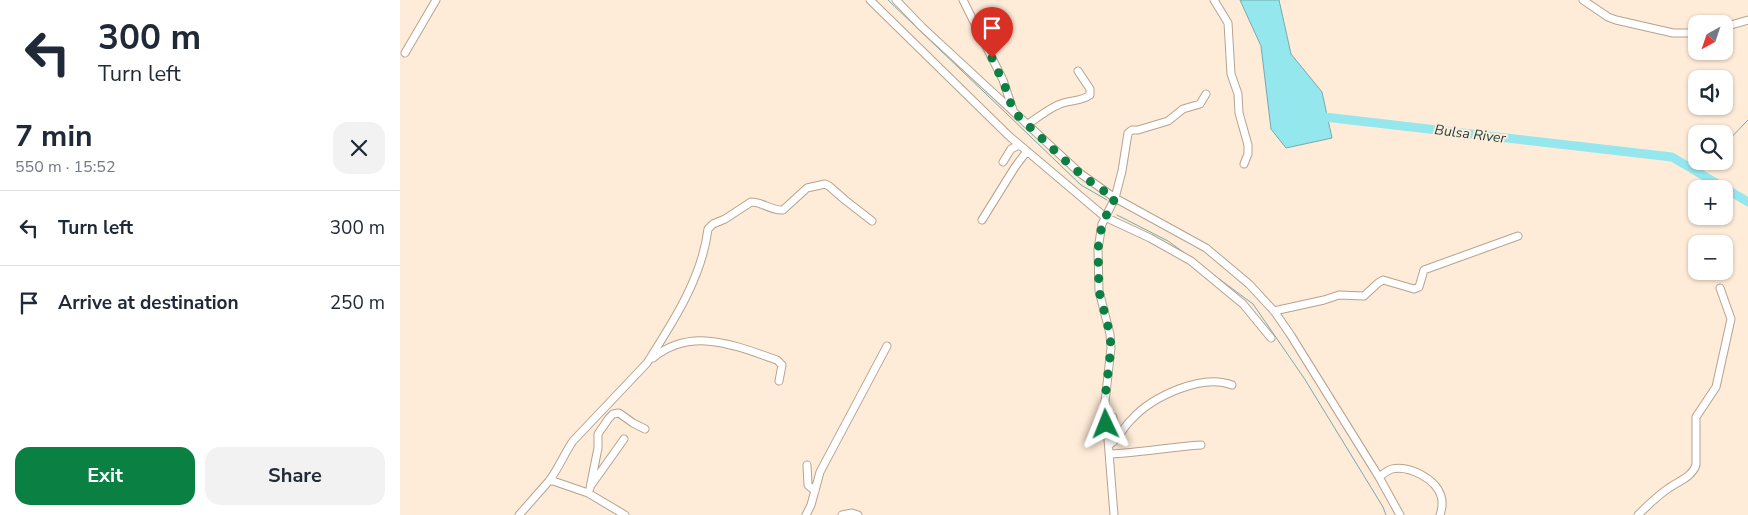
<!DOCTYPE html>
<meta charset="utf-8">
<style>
:root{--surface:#fff;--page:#f2f2f3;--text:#1f2937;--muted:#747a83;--line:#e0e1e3;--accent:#0b8043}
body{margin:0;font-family:"Nunito Sans",sans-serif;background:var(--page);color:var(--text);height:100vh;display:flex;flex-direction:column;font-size:19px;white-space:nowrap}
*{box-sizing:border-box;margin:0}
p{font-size:16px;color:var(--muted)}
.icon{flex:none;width:28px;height:28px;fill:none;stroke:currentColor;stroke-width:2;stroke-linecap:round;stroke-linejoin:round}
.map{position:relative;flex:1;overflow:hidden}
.panel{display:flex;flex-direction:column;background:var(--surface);width:400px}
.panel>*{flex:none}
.banner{background:#fff;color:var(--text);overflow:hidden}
.needle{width:32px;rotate:220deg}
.tools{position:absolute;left:1288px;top:15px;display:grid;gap:10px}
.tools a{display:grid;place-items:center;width:45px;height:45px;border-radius:10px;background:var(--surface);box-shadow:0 1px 4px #0004;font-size:25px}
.pin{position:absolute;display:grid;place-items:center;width:42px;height:42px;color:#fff;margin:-51px -21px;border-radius:50% 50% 50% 0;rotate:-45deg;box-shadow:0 0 5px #0007}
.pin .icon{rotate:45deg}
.me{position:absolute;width:55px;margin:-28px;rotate:358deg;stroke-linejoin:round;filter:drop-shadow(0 0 4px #0008)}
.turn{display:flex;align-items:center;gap:18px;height:105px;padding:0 15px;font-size:22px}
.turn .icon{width:65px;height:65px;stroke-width:2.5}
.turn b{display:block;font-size:35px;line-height:42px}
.round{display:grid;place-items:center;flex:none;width:52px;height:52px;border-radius:15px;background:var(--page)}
.overview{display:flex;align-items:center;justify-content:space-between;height:85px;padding:0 15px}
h1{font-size:30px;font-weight:700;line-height:38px}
.primary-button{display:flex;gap:10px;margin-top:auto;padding:10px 15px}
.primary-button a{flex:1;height:58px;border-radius:15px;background:var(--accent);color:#fff;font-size:20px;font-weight:700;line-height:58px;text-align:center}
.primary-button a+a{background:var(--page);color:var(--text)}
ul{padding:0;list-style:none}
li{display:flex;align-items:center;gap:15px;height:75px;padding:0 15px;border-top:1px solid var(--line)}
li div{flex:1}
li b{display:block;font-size:19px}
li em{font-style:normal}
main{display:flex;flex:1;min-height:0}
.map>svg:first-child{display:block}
.water{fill:#95e7ee;stroke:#74abae}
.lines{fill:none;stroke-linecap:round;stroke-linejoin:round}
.stream{stroke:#74abae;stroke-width:1}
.river{stroke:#95e7ee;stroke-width:9}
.minor-casing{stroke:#b5a391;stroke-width:9}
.minor{stroke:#fff;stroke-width:7}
.route{stroke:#0b8043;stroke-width:9;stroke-dasharray:0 16.2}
.labels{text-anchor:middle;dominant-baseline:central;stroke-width:4;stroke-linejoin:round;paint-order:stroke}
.water-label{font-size:14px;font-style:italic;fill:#143c3f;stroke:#feebd8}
</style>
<main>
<section class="panel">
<div class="banner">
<div class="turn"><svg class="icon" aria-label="left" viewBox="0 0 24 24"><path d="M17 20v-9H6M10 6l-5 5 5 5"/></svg><div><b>300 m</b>Turn left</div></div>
</div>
<div class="overview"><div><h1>7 min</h1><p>550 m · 15:52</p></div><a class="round"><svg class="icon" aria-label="close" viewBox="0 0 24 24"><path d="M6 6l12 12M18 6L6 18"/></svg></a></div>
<ul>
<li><svg class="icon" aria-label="left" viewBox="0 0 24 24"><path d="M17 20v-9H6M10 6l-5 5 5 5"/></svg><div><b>Turn left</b></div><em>300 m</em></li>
<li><svg class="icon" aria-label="arrive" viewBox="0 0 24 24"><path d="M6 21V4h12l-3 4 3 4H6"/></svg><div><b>Arrive at destination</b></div><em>250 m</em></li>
</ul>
<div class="primary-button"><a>Exit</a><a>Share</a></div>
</section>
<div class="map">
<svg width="1348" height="515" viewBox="0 0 1348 515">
<rect width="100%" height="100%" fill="#feebd8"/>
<path class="water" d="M840,0H879L891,54L922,92L932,138L886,148L871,129L861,46Z"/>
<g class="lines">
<path class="stream" d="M488,0L681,185L707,200
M1324,145L1348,120
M1299,173L1309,161
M717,215L768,241L786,254
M807,270L853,304L904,378L983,507L986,515"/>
<path class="river" d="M916,116L1272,157L1348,202"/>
<g class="minor-casing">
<path id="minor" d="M470,0L609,136L705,217L750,238L791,261L843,304L871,338
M496,0L522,27L681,174L715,198L806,248L849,284L874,311L890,334L979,477L1000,515
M563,0L603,80L613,110
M814,0L828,23L831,74L838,94L839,113L848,145V154L844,164
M1183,0L1208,17L1216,20L1273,33H1296
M1324,27L1348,20
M5,53L36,0
M628,124C639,117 650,107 663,103C673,100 682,101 690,95V89L678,71
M603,162L611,149L619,145
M582,220L615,167L627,151
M874,311L924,300L939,295L964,296L978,283L983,280L1014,289L1019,287L1024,270L1118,236
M253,358C292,326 336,346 377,360L382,365L379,381
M713,417V442
M709,445C719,439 723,427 732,419C752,397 802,373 832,385
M710,454C740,453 770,447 801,445
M407,465L408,485L415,491
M979,477C983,474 988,470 992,469C1009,465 1036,479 1041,496C1043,502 1042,509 1040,515
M149,481C159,468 164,454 173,441L247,363C273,322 302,278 308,229L313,224L325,219L351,202C363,202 371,211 383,210L407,188L425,184L429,186L445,200L472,221
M192,484L224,439
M190,488L198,448V434L209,418L213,414L219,413L233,423L245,429
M119,515L149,481H153L188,493L225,515
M406,515L411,505L420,472L487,346
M442,515L452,513L458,515
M714,515L705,402L711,348L710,334L699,291L698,249L702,224L715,198L722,171L728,133L732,130H738L768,121L783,109L800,104L806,94
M1238,515C1247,506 1258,495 1269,488C1279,481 1292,477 1296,465V417L1316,387L1331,319L1320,288"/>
</g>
<use href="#minor" class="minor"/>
</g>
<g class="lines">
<path class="route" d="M592,58L607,91L613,111L672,167L696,186L715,198L702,224L698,249L699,291L710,334L711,348L706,390V424"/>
</g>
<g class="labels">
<g class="water-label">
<text transform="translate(1070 134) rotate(7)">Bulsa River</text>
</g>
</g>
</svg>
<div class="tools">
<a><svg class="needle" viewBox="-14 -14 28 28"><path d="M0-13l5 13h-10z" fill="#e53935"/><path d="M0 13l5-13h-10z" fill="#747a83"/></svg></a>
<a><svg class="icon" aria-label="sound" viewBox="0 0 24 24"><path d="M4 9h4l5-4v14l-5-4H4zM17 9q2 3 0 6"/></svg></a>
<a><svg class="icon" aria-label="search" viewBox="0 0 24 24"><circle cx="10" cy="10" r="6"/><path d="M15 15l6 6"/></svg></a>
<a>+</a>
<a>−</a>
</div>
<div class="pin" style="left:592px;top:58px;background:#d93025"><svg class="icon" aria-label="arrive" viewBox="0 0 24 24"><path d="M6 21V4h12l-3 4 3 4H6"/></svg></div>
<svg class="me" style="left:706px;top:424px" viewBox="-20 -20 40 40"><path d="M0-17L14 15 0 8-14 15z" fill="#0b8043" stroke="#fff" stroke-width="4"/></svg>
</div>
</main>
